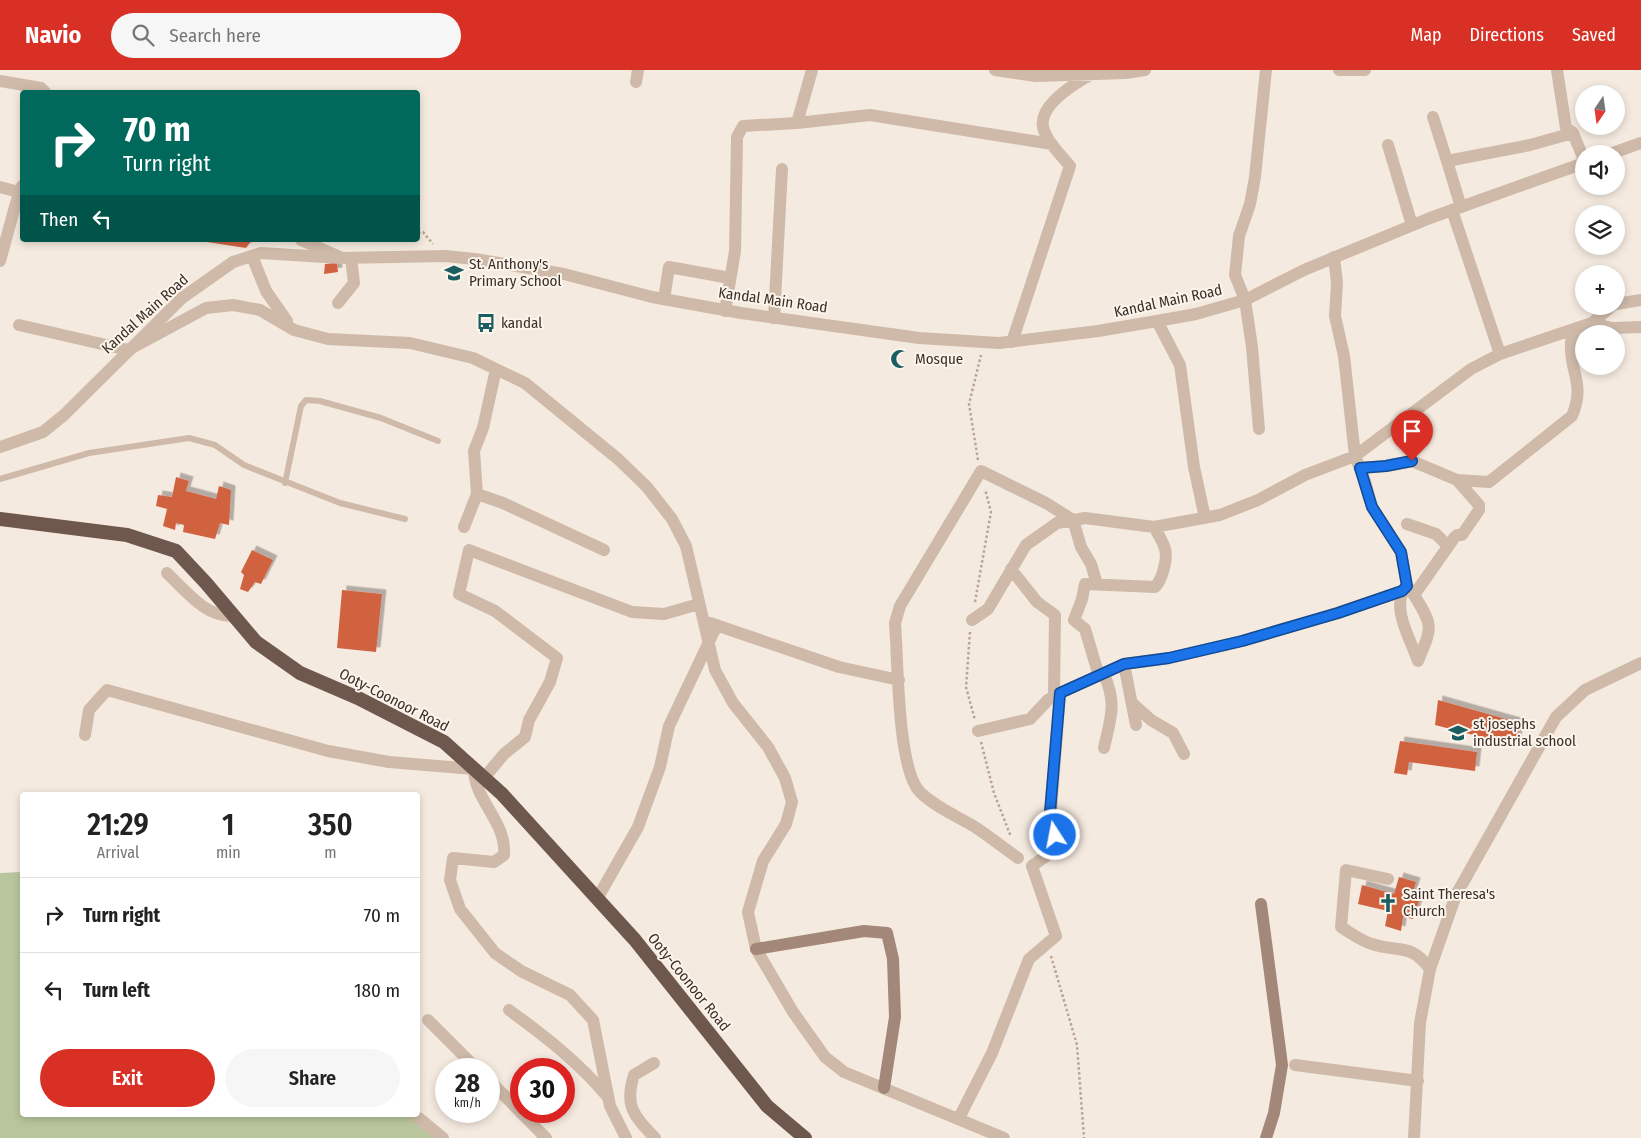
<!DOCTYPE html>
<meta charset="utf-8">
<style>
:root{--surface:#fff;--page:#f6f6f6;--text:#222;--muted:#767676;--line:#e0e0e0;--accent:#d93025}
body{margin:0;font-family:"Fira Sans Condensed",sans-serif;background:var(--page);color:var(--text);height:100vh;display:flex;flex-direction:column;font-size:19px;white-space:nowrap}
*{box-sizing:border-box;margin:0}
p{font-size:16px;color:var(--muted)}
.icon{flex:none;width:28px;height:28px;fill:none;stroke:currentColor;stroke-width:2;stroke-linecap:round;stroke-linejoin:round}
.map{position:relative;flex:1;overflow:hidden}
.side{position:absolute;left:20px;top:722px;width:400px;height:325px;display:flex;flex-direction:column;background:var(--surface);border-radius:5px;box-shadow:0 2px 8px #0003}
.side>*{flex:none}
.guide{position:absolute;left:20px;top:20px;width:400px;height:152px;border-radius:5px;box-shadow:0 2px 8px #0003;background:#00695c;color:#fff;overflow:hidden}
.needle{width:32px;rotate:193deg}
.tools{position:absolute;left:1575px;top:15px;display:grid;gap:10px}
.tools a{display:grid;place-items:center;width:50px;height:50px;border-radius:50%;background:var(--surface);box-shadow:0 2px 8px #0003;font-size:25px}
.speed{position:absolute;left:435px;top:988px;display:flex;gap:10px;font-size:25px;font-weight:700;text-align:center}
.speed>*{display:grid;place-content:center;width:65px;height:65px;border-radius:50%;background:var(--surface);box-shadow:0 2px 8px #0003;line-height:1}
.speed small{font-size:12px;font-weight:400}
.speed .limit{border:8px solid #d22;background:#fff;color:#111}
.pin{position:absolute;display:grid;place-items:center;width:42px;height:42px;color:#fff;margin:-51px -21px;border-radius:50% 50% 50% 0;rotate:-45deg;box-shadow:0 0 5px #0007}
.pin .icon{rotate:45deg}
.me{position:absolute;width:55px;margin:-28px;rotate:349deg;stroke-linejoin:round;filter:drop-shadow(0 0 4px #0008)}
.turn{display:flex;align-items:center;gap:18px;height:105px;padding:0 20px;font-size:22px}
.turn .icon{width:65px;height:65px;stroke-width:2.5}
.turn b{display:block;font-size:35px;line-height:42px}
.then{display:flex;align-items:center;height:48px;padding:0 20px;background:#0003;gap:10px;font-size:19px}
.eta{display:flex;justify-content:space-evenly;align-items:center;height:85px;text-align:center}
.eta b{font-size:30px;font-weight:600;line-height:35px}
.action{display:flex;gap:10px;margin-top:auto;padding:10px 20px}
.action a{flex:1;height:58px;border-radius:30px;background:var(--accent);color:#fff;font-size:20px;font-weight:600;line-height:58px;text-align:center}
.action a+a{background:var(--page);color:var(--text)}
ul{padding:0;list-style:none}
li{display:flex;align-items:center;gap:15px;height:75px;padding:0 20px;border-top:1px solid var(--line)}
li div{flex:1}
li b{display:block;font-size:19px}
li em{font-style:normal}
header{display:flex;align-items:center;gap:30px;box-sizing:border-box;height:70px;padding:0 25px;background:var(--accent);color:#fff}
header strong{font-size:24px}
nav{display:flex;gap:28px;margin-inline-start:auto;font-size:18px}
.search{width:350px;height:45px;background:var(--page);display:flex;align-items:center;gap:12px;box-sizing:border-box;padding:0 18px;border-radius:28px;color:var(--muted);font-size:19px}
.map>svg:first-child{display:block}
.green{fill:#b9c69d}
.building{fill:#d16241;filter:url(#shadow)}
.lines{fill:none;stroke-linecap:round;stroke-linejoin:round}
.path{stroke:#bba493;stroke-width:2.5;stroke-dasharray:2.5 2.5;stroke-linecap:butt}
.service{stroke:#cfbaa9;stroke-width:6}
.minor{stroke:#cfbaa9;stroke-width:12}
.tertiary{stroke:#cfbaa9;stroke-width:12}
.secondary{stroke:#a3887a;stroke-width:12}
.trunk{stroke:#6e574c;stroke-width:14}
.route-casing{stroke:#114b97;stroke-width:12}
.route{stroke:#1a73e8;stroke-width:9}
.labels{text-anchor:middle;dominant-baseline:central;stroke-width:4;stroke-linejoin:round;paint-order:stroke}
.poi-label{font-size:15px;fill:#3c2f29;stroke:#fcf5ec;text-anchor:start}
.street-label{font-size:15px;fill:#3c2f29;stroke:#fcf5ec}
</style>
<header>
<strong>Navio</strong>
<div class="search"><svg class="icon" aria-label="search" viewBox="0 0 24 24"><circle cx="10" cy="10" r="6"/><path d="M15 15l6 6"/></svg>Search here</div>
<nav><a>Map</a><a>Directions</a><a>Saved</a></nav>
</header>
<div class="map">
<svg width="1641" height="1068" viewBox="0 0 1641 1068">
<defs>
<filter id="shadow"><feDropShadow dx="4.5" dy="-4.5" stdDeviation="0" flood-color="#0004"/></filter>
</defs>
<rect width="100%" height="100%" fill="#f5eadf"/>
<path class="green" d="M22,802V1045H415L443,1068H0V803Z"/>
<path class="building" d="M194,170H252L246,178Z
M337,193L338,202L324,204L325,194Z
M176,407L189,411L186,421L216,429L219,416L231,420L229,455L220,453L215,469L183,462L184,455L176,453L175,460L163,456L167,439L156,436L158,425L172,427Z
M252,480L273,490L261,514L255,512L248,522L240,519L244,505L241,502Z
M342,520L382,524L376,582L337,578Z
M1438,630L1520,653L1516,676L1435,655Z
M1400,671L1477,682L1475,701L1409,692L1407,705L1394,703Z
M1399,807L1416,812L1411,828L1419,831L1413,849L1403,847L1401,861L1385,856L1388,841L1358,834L1362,815L1394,824Z"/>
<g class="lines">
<path class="path" d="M418,163L423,162L433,174
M978,390L969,334L981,285
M975,532L991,442L985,419
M970,562L966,617L975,650
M981,672L994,723L1011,767
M1051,886L1077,975L1084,1068"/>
<path class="service" d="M0,409L89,383L189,368L215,375L244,395L340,433L405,449
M285,413L301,336L306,330L320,331L381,348L438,371"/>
<path class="minor" d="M995,0L1036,6L1126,3L1145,0
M1339,0H1365
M1557,0L1566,58L1573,63L1584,90
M0,11L41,18L45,22
M636,12L638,0
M1433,47L1447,91
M797,53L870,45L1052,74
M1388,75L1412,155
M0,117L19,122L22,116
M1461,137L1447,91L1530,75L1573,63
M1452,140L1500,284
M301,170L340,187
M252,186L266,221L287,251
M1334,187L1337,213L1335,246L1344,286L1355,386L1365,411L1372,437L1401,482L1407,516C1389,535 1411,570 1418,591
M0,191L19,122
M664,229L669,197L730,208
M338,233L354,213L351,188
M1616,234L1641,230
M1612,236L1592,253L1612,258L1641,257
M725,241L735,181L737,67L743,56L797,53L812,0
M774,248L782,99
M1157,251L1180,295L1194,397L1205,448
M19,255L128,280L206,238L233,235L260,240L294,260L328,269L410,273L473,288L525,313L618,389L647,417L672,449L686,476L715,600L733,633L768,677L785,708L792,732L786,754L763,791L748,842L756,879L793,942L825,987L844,1002L1004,1068
M1012,272L1070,96C1061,85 1046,71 1043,57C1039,34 1077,12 1094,3
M1259,359L1252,277L1245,230L1235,205L1239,166L1250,134L1255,107L1266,0
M1360,398L1386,396L1412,391L1457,410L1489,412L1572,346C1586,313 1569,302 1571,273C1571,268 1574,263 1576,258
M477,424L503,433L604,480
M1407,454L1436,464L1448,476
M464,457L477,424L474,381L483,358L496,299
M1011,499L1037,532L1055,545L1054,626
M167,503C186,521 206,548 234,546
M1407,516L1414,525L1454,468L1457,465H1462L1479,440V435L1457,410
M1414,525C1434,557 1432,557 1418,591
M972,550L988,539L1026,475L1057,453L1085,448L1154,457L1220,445L1258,430L1305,405L1355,386L1471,299L1500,284L1592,253
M710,553L839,597L899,610
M1124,594L1136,655
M1104,604C1117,635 1111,646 1104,678
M1099,606L1085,559L1074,550L1082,529L1085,514L1155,517C1162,510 1168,489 1165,479C1163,471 1158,464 1154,457
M1132,633L1151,650L1173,663L1184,684
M978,661L1030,649L1048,630L1060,623L1124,594L1169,588L1242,571L1337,543L1402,521
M85,665L89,640L107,620L328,681L389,692L474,699C474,730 507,752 504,785L494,792L453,788L450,810L460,839L495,883L521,901L570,925L593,950L610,1036L626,1068
M484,708L504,684L525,667L529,650L550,612L557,588L495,541L459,524L469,480L632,542L664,544L699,534
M1018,788C1004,778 990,767 975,757C957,746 935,737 920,722C897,699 898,588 895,553L900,536L981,401L1046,433L1073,450L1081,477L1091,494L1097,514
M1388,809L1346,800L1341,857C1351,863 1361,871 1372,874C1399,883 1410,872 1430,899
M597,829L638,757L660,697L669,656L717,555
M509,940C545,966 578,992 607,1026
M428,950L477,999
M654,993L634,1005C624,1036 634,1046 655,1068
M1295,995L1418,1011
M489,1010L546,1068
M415,1045L443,1068
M959,1048L992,983L1029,889L1056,866L1032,796L1046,786L1055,765L1051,741L1060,623
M1414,1068L1420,953L1430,899L1456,825L1556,647L1585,620L1641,593"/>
<path class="tertiary" d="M1610,84L1641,73
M0,377L43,362L64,345L182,228L233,192L261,183L341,188L445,186L475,189L564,204L652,227L741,243L919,268L999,273L1098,261L1157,251L1196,244L1245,230L1304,200L1430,148L1584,93"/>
<path class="secondary" d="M1261,834L1282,995L1274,1043L1266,1068
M756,879L864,861L887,863L893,889L895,947L884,1018"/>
<path class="trunk" d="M0,449L127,465L176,481L206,513L256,572L300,603L358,628L444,672L502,724L635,870L767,1036L805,1068"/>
</g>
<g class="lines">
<g class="route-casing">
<path id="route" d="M1055,765L1050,742L1060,623L1124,594L1169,588L1242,571L1338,543L1402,521L1407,516L1401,482L1372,437L1360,398L1386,396L1412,391"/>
</g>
<use href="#route" class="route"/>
</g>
<defs>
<g id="school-bare" transform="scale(1.5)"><path d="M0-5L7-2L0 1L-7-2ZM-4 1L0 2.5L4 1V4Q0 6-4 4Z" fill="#1a5e62" stroke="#fcf5ec" stroke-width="2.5" paint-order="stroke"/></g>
<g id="bus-bare" transform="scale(1.5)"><path d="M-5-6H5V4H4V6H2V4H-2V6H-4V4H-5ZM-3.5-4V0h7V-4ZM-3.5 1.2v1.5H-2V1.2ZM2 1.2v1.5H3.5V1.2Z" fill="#1a5e62" stroke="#fcf5ec" stroke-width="2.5" paint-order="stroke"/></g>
<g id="mosque-bare" transform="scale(1.5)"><path d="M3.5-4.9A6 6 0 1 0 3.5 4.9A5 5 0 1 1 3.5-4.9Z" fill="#1a5e62" stroke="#fcf5ec" stroke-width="2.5" paint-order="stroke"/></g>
<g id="church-bare" transform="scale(1.5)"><path d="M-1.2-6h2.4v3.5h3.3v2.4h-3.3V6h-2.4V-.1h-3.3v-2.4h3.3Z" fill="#1a5e62" stroke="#fcf5ec" stroke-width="2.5" paint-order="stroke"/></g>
</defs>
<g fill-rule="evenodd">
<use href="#school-bare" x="454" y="203"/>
<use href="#bus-bare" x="486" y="253"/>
<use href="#mosque-bare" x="900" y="289"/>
<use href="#school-bare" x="1458" y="663"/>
<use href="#church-bare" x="1388" y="833"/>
</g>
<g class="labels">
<g class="poi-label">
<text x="469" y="194">St. Anthony's<tspan x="469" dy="17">Primary School</tspan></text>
<text x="501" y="253">kandal</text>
<text x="915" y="289">Mosque</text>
<text x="1473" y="654">st josephs<tspan x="1473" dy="17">industrial school</tspan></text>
<text x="1403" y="824">Saint Theresa's<tspan x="1403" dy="17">Church</tspan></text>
</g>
<g class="street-label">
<text transform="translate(773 230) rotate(8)">Kandal Main Road</text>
<text transform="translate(1168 231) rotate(-12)">Kandal Main Road</text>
<text transform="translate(145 244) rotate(-42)">Kandal Main Road</text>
<text transform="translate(394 630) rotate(27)">Ooty-Coonoor Road</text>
<text transform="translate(689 912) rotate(51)">Ooty-Coonoor Road</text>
</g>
</g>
</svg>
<div class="tools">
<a><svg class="needle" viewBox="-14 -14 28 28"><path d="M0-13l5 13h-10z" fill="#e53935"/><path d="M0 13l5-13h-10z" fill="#767676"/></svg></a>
<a><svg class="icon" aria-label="sound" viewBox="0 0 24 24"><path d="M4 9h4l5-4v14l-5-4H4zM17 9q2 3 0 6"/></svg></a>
<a><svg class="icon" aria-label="layers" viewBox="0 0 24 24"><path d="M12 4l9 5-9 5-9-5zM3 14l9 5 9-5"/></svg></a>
<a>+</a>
<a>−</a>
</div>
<div class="speed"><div>28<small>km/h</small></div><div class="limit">30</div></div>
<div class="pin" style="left:1412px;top:391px;background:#d93025"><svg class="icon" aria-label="arrive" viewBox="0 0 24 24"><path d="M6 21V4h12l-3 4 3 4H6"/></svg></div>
<svg class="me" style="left:1055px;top:765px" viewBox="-20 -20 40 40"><circle r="17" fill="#1a73e8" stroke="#fff" stroke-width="3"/><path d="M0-11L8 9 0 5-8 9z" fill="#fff"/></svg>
<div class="guide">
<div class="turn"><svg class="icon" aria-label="right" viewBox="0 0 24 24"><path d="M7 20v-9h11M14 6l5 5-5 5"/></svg><div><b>70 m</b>Turn right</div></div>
<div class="then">Then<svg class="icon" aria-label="left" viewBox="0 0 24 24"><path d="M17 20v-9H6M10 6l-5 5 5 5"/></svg></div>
</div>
<section class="side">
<div class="eta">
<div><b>21:29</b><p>Arrival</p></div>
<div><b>1</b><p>min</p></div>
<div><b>350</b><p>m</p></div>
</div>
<ul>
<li><svg class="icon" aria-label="right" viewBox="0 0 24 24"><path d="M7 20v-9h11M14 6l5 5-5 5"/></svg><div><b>Turn right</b></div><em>70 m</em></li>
<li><svg class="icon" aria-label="left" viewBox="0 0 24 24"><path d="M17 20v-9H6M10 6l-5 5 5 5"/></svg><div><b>Turn left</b></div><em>180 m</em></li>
</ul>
<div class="action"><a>Exit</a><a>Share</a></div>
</section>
</div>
